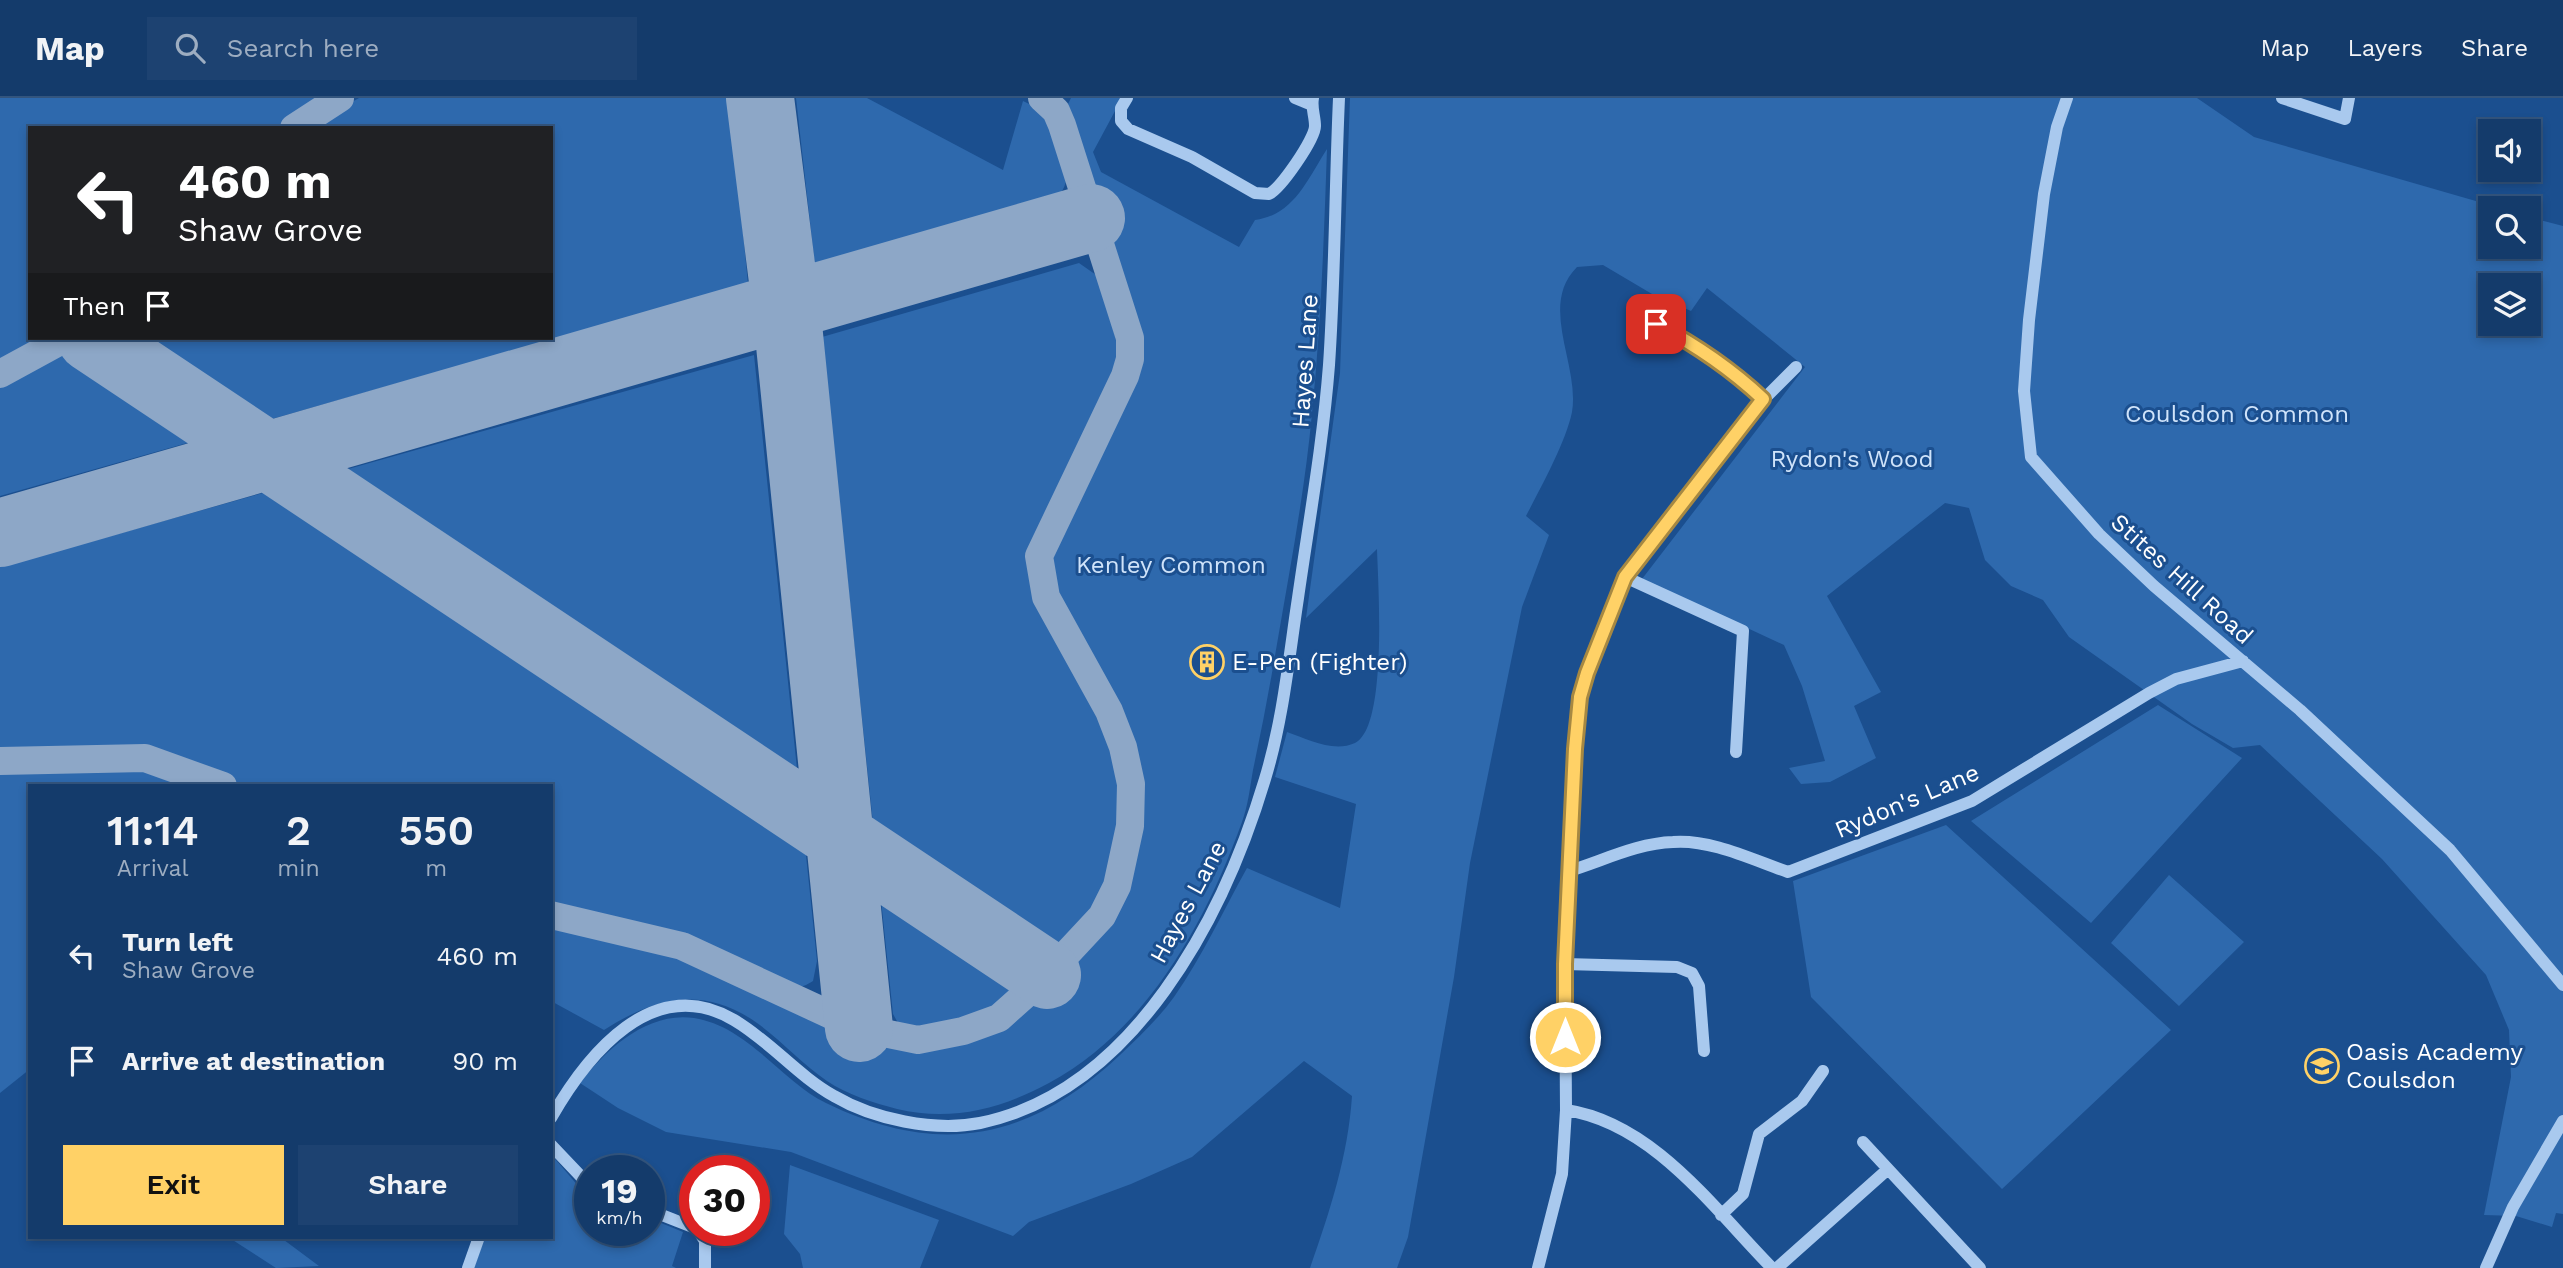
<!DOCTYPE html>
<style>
:root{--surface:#143b6b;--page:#1d4271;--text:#f1f3f6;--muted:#9dadc1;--line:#33557e;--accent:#ffd166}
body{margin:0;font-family:"Work Sans",sans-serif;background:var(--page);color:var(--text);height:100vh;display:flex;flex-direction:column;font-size:26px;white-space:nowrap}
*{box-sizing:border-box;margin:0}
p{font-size:23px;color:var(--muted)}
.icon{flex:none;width:38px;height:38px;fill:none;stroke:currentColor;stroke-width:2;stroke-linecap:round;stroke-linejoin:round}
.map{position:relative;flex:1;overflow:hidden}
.panel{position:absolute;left:28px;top:686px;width:525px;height:455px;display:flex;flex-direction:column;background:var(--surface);border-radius:0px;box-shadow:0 4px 10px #0003,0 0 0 2px var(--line)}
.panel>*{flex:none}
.hud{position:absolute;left:28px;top:28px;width:525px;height:214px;border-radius:0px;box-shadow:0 4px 10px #0003,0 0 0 2px var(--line);background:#202124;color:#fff;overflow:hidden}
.controls{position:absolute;left:2478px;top:21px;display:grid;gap:14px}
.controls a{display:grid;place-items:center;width:63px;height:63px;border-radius:0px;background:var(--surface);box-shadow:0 4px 10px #0003,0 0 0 2px var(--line);font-size:35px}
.speed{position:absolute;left:574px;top:1057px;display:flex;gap:14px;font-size:35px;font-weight:700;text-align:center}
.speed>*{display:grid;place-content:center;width:91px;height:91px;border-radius:50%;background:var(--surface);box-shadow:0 4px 10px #0003,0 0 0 2px var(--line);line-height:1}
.speed small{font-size:18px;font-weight:400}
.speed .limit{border:10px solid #d22;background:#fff;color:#111}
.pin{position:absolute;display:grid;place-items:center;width:60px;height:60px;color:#fff;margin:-30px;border-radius:14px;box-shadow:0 4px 10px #0006}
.me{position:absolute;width:77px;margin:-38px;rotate:0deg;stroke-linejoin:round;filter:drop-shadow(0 0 5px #0008)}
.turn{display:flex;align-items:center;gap:24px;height:147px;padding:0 35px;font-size:32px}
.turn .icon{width:91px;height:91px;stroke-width:2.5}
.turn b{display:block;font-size:49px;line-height:60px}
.then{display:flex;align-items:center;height:66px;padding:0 35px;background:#0003;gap:14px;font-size:26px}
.eta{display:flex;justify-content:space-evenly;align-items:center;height:119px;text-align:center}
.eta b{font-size:42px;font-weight:600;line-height:49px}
.action{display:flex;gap:14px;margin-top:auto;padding:14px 35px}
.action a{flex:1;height:80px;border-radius:0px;background:var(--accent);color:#111;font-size:28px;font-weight:600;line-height:80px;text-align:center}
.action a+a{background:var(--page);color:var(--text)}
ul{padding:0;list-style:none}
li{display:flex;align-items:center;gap:21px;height:105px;padding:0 35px}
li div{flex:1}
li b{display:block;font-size:26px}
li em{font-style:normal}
header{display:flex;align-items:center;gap:42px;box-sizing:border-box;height:98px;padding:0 35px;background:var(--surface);border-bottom:2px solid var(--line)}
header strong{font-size:33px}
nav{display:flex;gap:38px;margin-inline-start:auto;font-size:24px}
.search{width:490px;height:63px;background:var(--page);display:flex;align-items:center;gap:18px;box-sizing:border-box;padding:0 24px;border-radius:0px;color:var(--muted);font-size:26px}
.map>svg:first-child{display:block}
.green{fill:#2e69ad;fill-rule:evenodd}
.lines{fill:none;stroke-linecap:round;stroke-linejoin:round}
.taxiway{stroke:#8da7c7;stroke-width:28}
.runway{stroke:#8da7c7;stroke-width:68}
.minor{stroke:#a9c9ee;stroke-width:12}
.route-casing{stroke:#a68842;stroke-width:18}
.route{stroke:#ffd166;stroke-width:12}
.labels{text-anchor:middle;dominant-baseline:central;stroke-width:6;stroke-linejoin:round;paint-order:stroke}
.street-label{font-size:24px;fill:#fff;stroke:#1b4f8f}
.park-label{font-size:24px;fill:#cfe3fa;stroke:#1b4f8f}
.poi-label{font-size:24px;fill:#fff;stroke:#1b4f8f;text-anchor:start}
</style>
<header>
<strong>Map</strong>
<div class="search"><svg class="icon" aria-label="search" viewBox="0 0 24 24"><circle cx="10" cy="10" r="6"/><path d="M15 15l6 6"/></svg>Search here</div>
<nav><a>Map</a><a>Layers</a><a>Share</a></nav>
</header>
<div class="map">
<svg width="2563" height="1170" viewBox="0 0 2563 1170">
<rect width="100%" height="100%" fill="#1b4f8f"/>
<path class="green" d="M0,0H325L282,30H30V240H49L0,267Z
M359,0H730L748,186L0,398V285L48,262L79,240H551V30H306Z
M796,0H867L1003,72L1023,3L1048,15C1058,42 1081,79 1055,101L815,168Z
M1071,0H1122L1093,54L1101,74L1239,149L1255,122C1294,117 1307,82 1327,51C1324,139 1321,227 1312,315C1305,392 1290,470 1277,546C1270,588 1262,630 1253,672C1250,689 1248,708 1242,724C1205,826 1147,932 1049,985C1001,1011 951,1024 897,1011C874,1005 846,996 827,983C802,966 782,943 757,925C704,887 655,899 604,932L551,903V824L679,854L840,932L878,943L916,948L962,940L1003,925L1089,843L1106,821L1122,792L1136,729L1137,687L1129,645L1115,609L1053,498L1047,455L1137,263L1136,239L1064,14Z
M1350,0H2197L2254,39L2500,110H2490V149H2529V119L2563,128V1116L2556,1115L2552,1129L2516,1118L2484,1117L2511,979L2509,932L2486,877L2382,761L2260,647L2233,650L2192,626L2069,539L2043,502L2011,488L1985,462L1969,410L1945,405L1827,498L1881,594L1854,608L1876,660L1830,684L1801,686L1789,670L1825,663L1802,588L1784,547L1642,481L1805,269L1707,190L1691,213L1652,196L1603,167L1577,169C1538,208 1580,267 1572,314C1566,344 1540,391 1526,418L1549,437L1522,509L1470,765L1454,879L1408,1139L1397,1170H1310C1330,1113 1348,1058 1352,998L1304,963L1192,1059L1131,1086L1029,1124L1013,1138L791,1054L666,1034L618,1010L580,985C606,951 648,913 694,920C749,929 781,983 826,1005C939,1060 1030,1042 1120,957C1139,939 1159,920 1174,899C1202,859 1223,813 1247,770L1340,810L1356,706L1275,679L1287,634C1308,641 1333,655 1355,645C1388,630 1378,485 1377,451L1306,520L1340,275ZM2490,187H2529V226H2490Z
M1079,165L1099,179L1121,260L1029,452L1037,504L1111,641L1122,682V719L1117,763L1102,800L1086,822L1065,847L995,912L947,929L910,932L898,925L893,916L822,239Z
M754,257L817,863L813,883C802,890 796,891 783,887L685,838L551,807V688H246L161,658L123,650L0,654V469Z
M2158,607L2242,660L2091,825L1971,723Z
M117,667L142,669L198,688H30V971L0,995V670Z
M1946,727L2171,932L2002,1091L1811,899L1793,783Z
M2169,777L2244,844L2179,908L2111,845Z
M551,1056L579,1089L590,1095V1132H649V1120L683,1134L672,1168L676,1170H474L485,1139H551Z
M790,1067L939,1122L920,1170H803L800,1156L784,1136Z
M228,1139H280L319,1168L276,1170Z"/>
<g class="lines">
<path class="taxiway" d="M294,30L340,0
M0,276L66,240
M0,663L145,660L223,688
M551,817L682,848L859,930L918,942L963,933L999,920L1047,877L1102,818L1117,788L1130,728L1131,686L1123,649L1109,613L1046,499L1039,458L1125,278L1130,261V240L1062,27L1056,13L1042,0"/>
<path class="runway" d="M760,0L786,207L859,930
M91,240L1047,877
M0,435L1091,120"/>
<path class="minor" d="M1127,0L1121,10V23L1128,31L1192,59L1255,95L1269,96C1281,90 1315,41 1315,28C1315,18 1311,10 1313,0
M1295,0L1312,7
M2067,0L2057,29L2044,96L2029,222L2024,293L2031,359L2099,436L2154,488L2300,612L2450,752L2563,887
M2282,0L2345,21L2349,0
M1656,227C1696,247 1730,270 1763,301
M1625,479L1743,533L1736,654
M1569,773C1602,763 1638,745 1673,744C1711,741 1753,762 1788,774L1972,703L2149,595L2176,581L2243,563
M1565,866L1677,869L1692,875L1699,888L1704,953
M1566,1012C1653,1025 1713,1110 1772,1170
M551,1020C587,957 653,874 734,922C770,943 798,978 834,998C873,1021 934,1034 980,1025C1134,993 1224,818 1265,681C1283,622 1289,559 1298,500C1309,423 1323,345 1329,267C1335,179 1335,89 1339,0
M1863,1044L1980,1170
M551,1047L590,1088
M649,1112L695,1130
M1721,1117L1743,1096L1759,1036L1802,1003L1823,973
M698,1132L705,1143V1170
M468,1170L479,1139
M1538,1170L1562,1076L1566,1012L1565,866L1580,599L1594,552L1625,479L1761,304L1796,269
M1777,1170L1887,1072
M2486,1170L2513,1109L2563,1023"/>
</g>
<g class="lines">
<g class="route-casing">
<path id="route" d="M1565,939V866L1575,651L1580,599L1587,575L1625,479L1763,301C1730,270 1696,247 1656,226"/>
</g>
<use href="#route" class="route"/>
</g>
<defs>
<g id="building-ring" transform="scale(1.75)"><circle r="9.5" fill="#1b4f8f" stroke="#ffd166" stroke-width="1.5"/><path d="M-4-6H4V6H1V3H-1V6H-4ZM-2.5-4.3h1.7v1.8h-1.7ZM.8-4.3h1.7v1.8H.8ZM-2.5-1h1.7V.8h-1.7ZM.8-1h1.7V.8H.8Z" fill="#ffd166"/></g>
<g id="school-ring" transform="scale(1.75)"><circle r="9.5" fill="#1b4f8f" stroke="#ffd166" stroke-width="1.5"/><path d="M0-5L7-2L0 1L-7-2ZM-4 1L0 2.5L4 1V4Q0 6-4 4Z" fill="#ffd166"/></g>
</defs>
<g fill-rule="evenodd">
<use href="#building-ring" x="1207" y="564"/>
<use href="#school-ring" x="2322" y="968"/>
</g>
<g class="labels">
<g class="street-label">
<text transform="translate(1305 263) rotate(-86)">Hayes Lane</text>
<text transform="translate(2182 481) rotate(42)">Stites Hill Road</text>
<text transform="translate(1907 703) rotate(-23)">Rydon's Lane</text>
<text transform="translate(1188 804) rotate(-62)">Hayes Lane</text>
</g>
<g class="park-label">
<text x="2237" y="316">Coulsdon Common</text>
<text x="1852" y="361">Rydon's Wood</text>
<text x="1171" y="467">Kenley Common</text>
</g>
<g class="poi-label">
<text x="1232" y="564">E-Pen (Fighter)</text>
<text x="2346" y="954">Oasis Academy<tspan x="2346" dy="28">Coulsdon</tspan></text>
</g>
</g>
</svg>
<div class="controls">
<a><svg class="icon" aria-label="sound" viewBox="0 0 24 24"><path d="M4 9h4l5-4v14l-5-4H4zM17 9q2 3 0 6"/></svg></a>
<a><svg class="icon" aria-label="search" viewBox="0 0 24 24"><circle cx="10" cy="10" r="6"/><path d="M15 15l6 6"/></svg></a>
<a><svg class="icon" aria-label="layers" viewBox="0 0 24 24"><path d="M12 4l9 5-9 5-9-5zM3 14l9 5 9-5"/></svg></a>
</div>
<div class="speed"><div>19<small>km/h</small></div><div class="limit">30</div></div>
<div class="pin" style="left:1656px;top:226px;background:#d93025"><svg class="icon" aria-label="arrive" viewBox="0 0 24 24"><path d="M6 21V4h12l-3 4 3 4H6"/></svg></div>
<svg class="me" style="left:1565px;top:939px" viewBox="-20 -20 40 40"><circle r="17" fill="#ffd166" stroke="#fff" stroke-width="3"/><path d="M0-11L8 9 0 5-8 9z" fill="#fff"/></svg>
<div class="hud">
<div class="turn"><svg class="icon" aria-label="left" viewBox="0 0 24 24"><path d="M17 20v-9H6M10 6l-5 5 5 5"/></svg><div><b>460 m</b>Shaw Grove</div></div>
<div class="then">Then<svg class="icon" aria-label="arrive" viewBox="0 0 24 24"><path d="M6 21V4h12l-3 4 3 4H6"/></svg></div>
</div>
<section class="panel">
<div class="eta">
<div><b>11:14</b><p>Arrival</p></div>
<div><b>2</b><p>min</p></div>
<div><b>550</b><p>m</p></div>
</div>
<ul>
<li><svg class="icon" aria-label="left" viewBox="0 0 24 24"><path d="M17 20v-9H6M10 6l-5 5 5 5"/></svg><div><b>Turn left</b><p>Shaw Grove</p></div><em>460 m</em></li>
<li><svg class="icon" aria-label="arrive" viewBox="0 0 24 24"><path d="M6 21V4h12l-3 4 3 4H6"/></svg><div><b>Arrive at destination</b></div><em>90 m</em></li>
</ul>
<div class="action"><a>Exit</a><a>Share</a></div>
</section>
</div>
